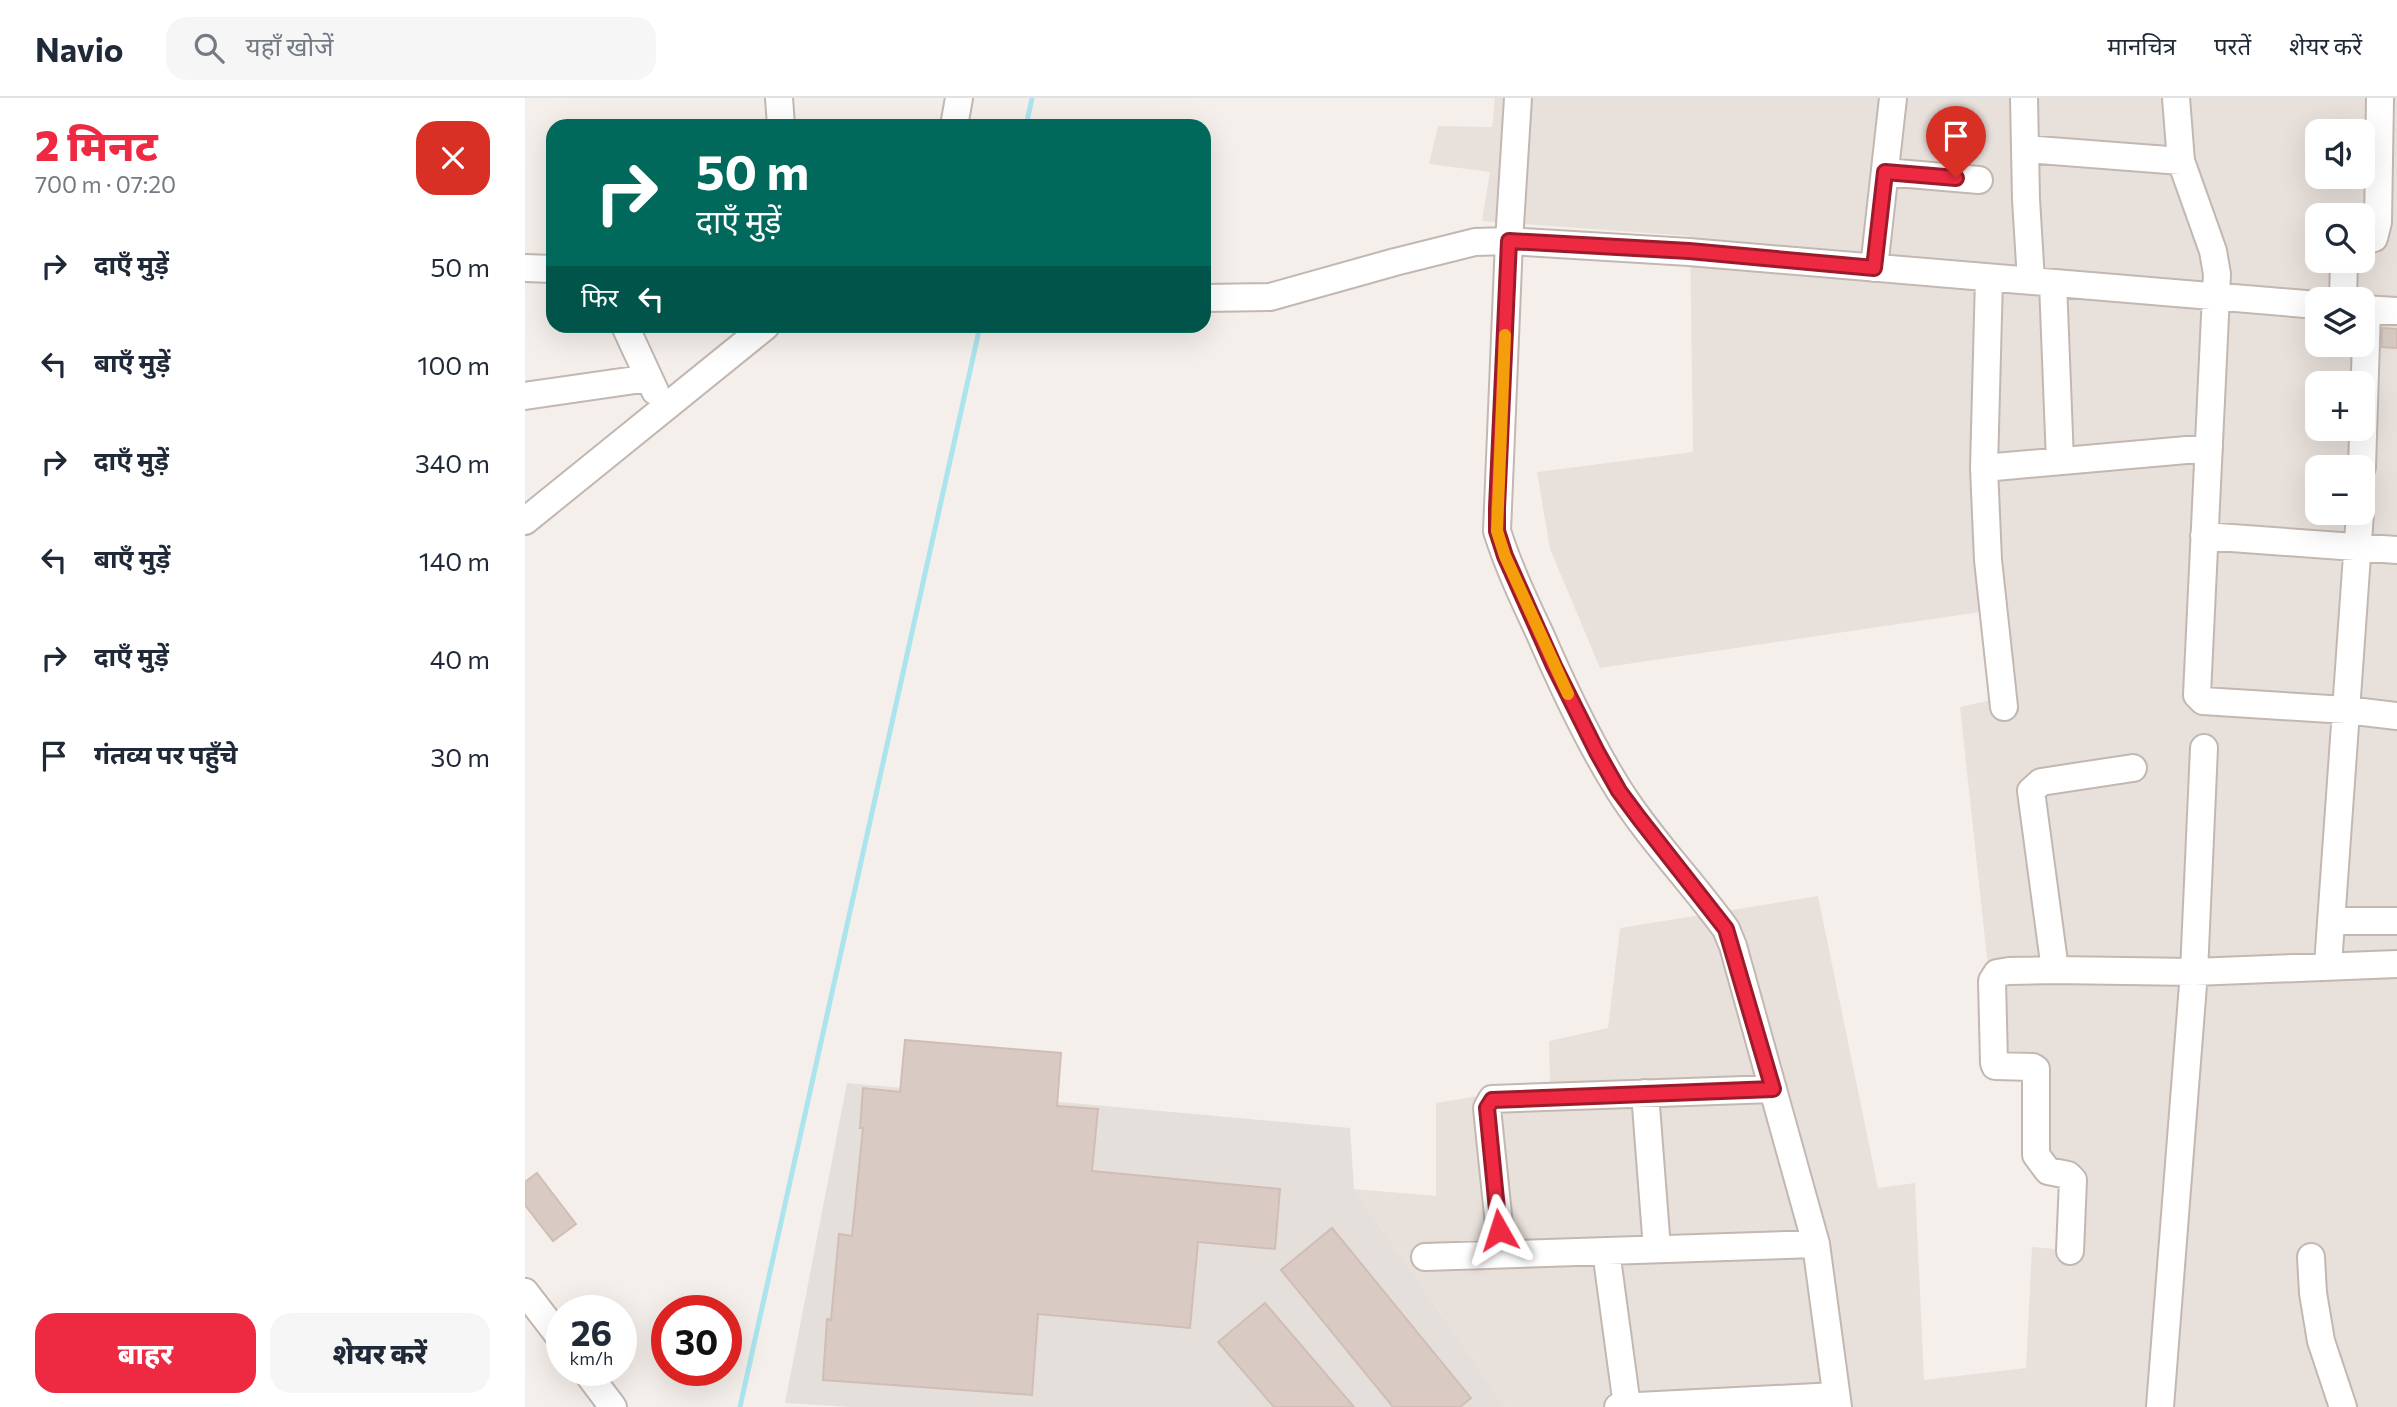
<!DOCTYPE html>
<html lang="hi">
<meta charset="utf-8">
<style>
:root{--surface:#fff;--page:#f6f6f7;--text:#1f2937;--muted:#747a83;--line:#e0e1e3;--accent:#ee2942}
body{margin:0;font-family:Commissioner,"Noto Sans Devanagari",sans-serif;background:var(--page);color:var(--text);height:100vh;display:flex;flex-direction:column;font-size:26px;white-space:nowrap}
*{box-sizing:border-box;margin:0}
p{font-size:23px;color:var(--muted)}
.icon{flex:none;width:38px;height:38px;fill:none;stroke:currentColor;stroke-width:2;stroke-linecap:round;stroke-linejoin:round}
.map{position:relative;flex:1;overflow:hidden}
.sheet{display:flex;flex-direction:column;background:var(--surface);width:525px}
.sheet>*{flex:none}
.top-card{position:absolute;left:21px;top:21px;width:665px;height:214px;border-radius:21px;box-shadow:0 7px 28px #0002;background:#00695c;color:#fff;overflow:hidden}
.fabs{position:absolute;left:1780px;top:21px;display:grid;gap:14px}
.fabs a{display:grid;place-items:center;width:70px;height:70px;border-radius:14px;background:var(--surface);box-shadow:0 7px 28px #0002;font-size:35px}
.speed{position:absolute;left:21px;top:1197px;display:flex;gap:14px;font-size:35px;font-weight:700;text-align:center}
.speed>*{display:grid;place-content:center;width:91px;height:91px;border-radius:50%;background:var(--surface);box-shadow:0 7px 28px #0002;line-height:1}
.speed small{font-size:18px;font-weight:400}
.speed .limit{border:10px solid #d22;background:#fff;color:#111}
.pin{position:absolute;display:grid;place-items:center;width:60px;height:60px;color:#fff;margin:-72px -30px;border-radius:50% 50% 50% 0;rotate:-45deg;box-shadow:0 0 7px #0007}
.pin .icon{rotate:45deg}
.me{position:absolute;width:77px;margin:-38px;rotate:354deg;stroke-linejoin:round;filter:drop-shadow(0 0 5px #0008)}
.turn{display:flex;align-items:center;gap:24px;height:147px;padding:0 35px;font-size:32px}
.turn .icon{width:91px;height:91px;stroke-width:2.5}
.turn b{display:block;font-size:49px;line-height:60px}
.then{display:flex;align-items:center;height:66px;padding:0 35px;background:#0003;gap:14px;font-size:26px}
.round{display:grid;place-items:center;flex:none;width:74px;height:74px;border-radius:21px;background:var(--page)}
.overview{display:flex;align-items:center;justify-content:space-between;height:119px;padding:0 35px}
h1{font-size:42px;font-weight:800;line-height:52px;color:var(--accent)}
.cta{display:flex;gap:14px;margin-top:auto;padding:14px 35px}
.cta a{flex:1;height:80px;border-radius:21px;background:var(--accent);color:#fff;font-size:28px;font-weight:800;line-height:80px;text-align:center}
.cta a+a{background:var(--page);color:var(--text)}
ul{padding:0;list-style:none}
li{display:flex;align-items:center;gap:21px;height:98px;padding:0 35px}
li div{flex:1}
li b{display:block;font-size:26px}
li em{font-style:normal}
header{display:flex;align-items:center;gap:42px;box-sizing:border-box;height:98px;padding:0 35px;background:var(--surface);border-bottom:2px solid var(--line)}
header strong{font-size:33px}
nav{display:flex;gap:38px;margin-inline-start:auto;font-size:24px}
.search{width:490px;height:63px;background:var(--page);display:flex;align-items:center;gap:18px;box-sizing:border-box;padding:0 24px;border-radius:21px;color:var(--muted);font-size:26px}
main{display:flex;flex:1;min-height:0}
.map>svg:first-child{display:block}
.residential{fill:#e8e0da;fill-rule:evenodd}
.industrial{fill:#e5dfdc}
.lines{fill:none;stroke-linecap:round;stroke-linejoin:round}
.stream{stroke:#ace4ed;stroke-width:5}
.building{fill:#d9cbc4;stroke:#d0beb5;stroke-width:2}
.minor-casing{stroke:#c3b7b1;stroke-width:30}
.minor{stroke:#fff;stroke-width:26}
.route-casing{stroke:#9b1b2b;stroke-width:18}
.route{stroke:#ee2942;stroke-width:12}
.slow{stroke:#f59e0b;stroke-width:12}
</style>
<header>
<strong>Navio</strong>
<div class="search"><svg class="icon" aria-label="search" viewBox="0 0 24 24"><circle cx="10" cy="10" r="6"/><path d="M15 15l6 6"/></svg>यहाँ खोजें</div>
<nav><a>मानचित्र</a><a>परतें</a><a>शेयर करें</a></nav>
</header>
<main>
<section class="sheet">
<div class="overview"><div><h1>2 मिनट</h1><p>700 m · 07:20</p></div><a class="round" style="background:#d93025;color:#fff"><svg class="icon" aria-label="close" viewBox="0 0 24 24"><path d="M6 6l12 12M18 6L6 18"/></svg></a></div>
<ul>
<li><svg class="icon" aria-label="right" viewBox="0 0 24 24"><path d="M7 20v-9h11M14 6l5 5-5 5"/></svg><div><b>दाएँ मुड़ें</b></div><em>50 m</em></li>
<li><svg class="icon" aria-label="left" viewBox="0 0 24 24"><path d="M17 20v-9H6M10 6l-5 5 5 5"/></svg><div><b>बाएँ मुड़ें</b></div><em>100 m</em></li>
<li><svg class="icon" aria-label="right" viewBox="0 0 24 24"><path d="M7 20v-9h11M14 6l5 5-5 5"/></svg><div><b>दाएँ मुड़ें</b></div><em>340 m</em></li>
<li><svg class="icon" aria-label="left" viewBox="0 0 24 24"><path d="M17 20v-9H6M10 6l-5 5 5 5"/></svg><div><b>बाएँ मुड़ें</b></div><em>140 m</em></li>
<li><svg class="icon" aria-label="right" viewBox="0 0 24 24"><path d="M7 20v-9h11M14 6l5 5-5 5"/></svg><div><b>दाएँ मुड़ें</b></div><em>40 m</em></li>
<li><svg class="icon" aria-label="arrive" viewBox="0 0 24 24"><path d="M6 21V4h12l-3 4 3 4H6"/></svg><div><b>गंतव्य पर पहुँचे</b></div><em>30 m</em></li>
</ul>
<div class="cta"><a>बाहर</a><a>शेयर करें</a></div>
</section>
<div class="map">
<svg width="1872" height="1309" viewBox="0 0 1872 1309">
<rect width="100%" height="100%" fill="#f5efeb"/>
<path class="residential" d="M970,0H1872V1309H981L829,1091L911,1098V1005L1025,986L1024,943L1083,930L1095,830L1293,798L1353,1090L1390,1085L1399,1282L1501,1270L1507,1149L1541,1152L1547,1076L1526,1074L1514,971H1474L1435,609L1466,602L1455,514L1075,570L1025,451L1012,374L1168,354L1165,138L957,123L965,74L904,66L913,28L967,29ZM1792,33H1838V79H1792ZM1792,117H1838V163H1792ZM1792,201H1838V247H1792ZM1792,285H1838V331H1792ZM1792,369H1838V415H1792Z"/>
<path class="industrial" d="M322,985L825,1030L829,1091L981,1309H327L260,1305Z"/>
<g class="lines">
<path class="stream" d="M501,28L507,0
M215,1309L455,228"/>
</g>
<path class="building" d="M1857,230L1872,231V250L1857,249Z
M380,942L536,955L532,1008L573,1011L567,1073L755,1091L750,1151L673,1144L665,1230L513,1216L507,1297L298,1282L302,1221L306,1222L314,1136L327,1138L338,1030H335L338,990L375,994Z
M12,1075L51,1126L28,1143L0,1107V1084Z
M807,1130L946,1300L935,1309H868L756,1172Z
M740,1205L829,1309H749L693,1244Z"/>
<g class="lines">
<g class="minor-casing">
<path id="minor" d="M254,0L256,28
M993,0L984,143L972,433C983,468 999,502 1015,536C1038,589 1063,643 1094,692C1125,741 1167,784 1201,831L1208,848L1291,1146L1313,1309
M1499,0L1501,101L1506,183
M1651,0L1656,63L1688,153L1692,176L1672,597L1678,603L1821,612L1872,618
M429,28L434,0
M1500,51L1656,63
M1360,74L1454,82
M1838,144L1849,140L1853,124L1855,0
M0,170L28,171
M1349,170L1368,0
M1464,180L1459,370L1463,462L1479,609
M1528,185L1535,363
M679,200L745,199L870,164L950,144L984,143L1164,154L1792,207
M1818,201L1819,163
M1838,211L1872,213
M100,228L130,293
M0,298L124,280
M1837,369L1842,211
M1459,370L1684,350
M0,423L241,228
M1679,438L1872,452
M1806,823H1872
M1803,867L1835,415
M1530,872L1506,693L1516,684L1608,670
M1120,995L1132,1151
M1081,1153L1102,1308
M1545,1153L1548,1082L1543,1077L1523,1073L1511,1057V971L1508,969L1470,968L1469,965L1467,883L1472,875L1484,873L1530,872L1669,874L1872,866
M977,1156L962,1010L967,1001L1248,991
M900,1159L1291,1146
M1786,1159L1788,1195L1796,1243L1818,1309
M0,1194L37,1242
M60,1272L88,1309
M1093,1309L1311,1298
M1635,1309L1669,874L1679,650"/>
</g>
<use href="#minor" class="minor"/>
</g>
<g class="lines">
<g class="route-casing">
<path id="route" d="M974,1132L962,1010L967,1002L1248,991L1201,831L1114,720L1094,693L1072,654L1029,568L980,458L972,433V410L984,143L1164,153L1349,170L1360,74L1431,80"/>
</g>
<use href="#route" class="route"/>
<path class="slow" d="M980,237L972,433L980,458L1043,596"/>
</g>
</svg>
<div class="fabs">
<a><svg class="icon" aria-label="sound" viewBox="0 0 24 24"><path d="M4 9h4l5-4v14l-5-4H4zM17 9q2 3 0 6"/></svg></a>
<a><svg class="icon" aria-label="search" viewBox="0 0 24 24"><circle cx="10" cy="10" r="6"/><path d="M15 15l6 6"/></svg></a>
<a><svg class="icon" aria-label="layers" viewBox="0 0 24 24"><path d="M12 4l9 5-9 5-9-5zM3 14l9 5 9-5"/></svg></a>
<a>+</a>
<a>−</a>
</div>
<div class="speed"><div>26<small>km/h</small></div><div class="limit">30</div></div>
<div class="pin" style="left:1431px;top:80px;background:#d93025"><svg class="icon" aria-label="arrive" viewBox="0 0 24 24"><path d="M6 21V4h12l-3 4 3 4H6"/></svg></div>
<svg class="me" style="left:974px;top:1132px" viewBox="-20 -20 40 40"><path d="M0-17L14 15 0 8-14 15z" fill="#ee2942" stroke="#fff" stroke-width="4"/></svg>
<div class="top-card">
<div class="turn"><svg class="icon" aria-label="right" viewBox="0 0 24 24"><path d="M7 20v-9h11M14 6l5 5-5 5"/></svg><div><b>50 m</b>दाएँ मुड़ें</div></div>
<div class="then">फिर<svg class="icon" aria-label="left" viewBox="0 0 24 24"><path d="M17 20v-9H6M10 6l-5 5 5 5"/></svg></div>
</div>
</div>
</main>
